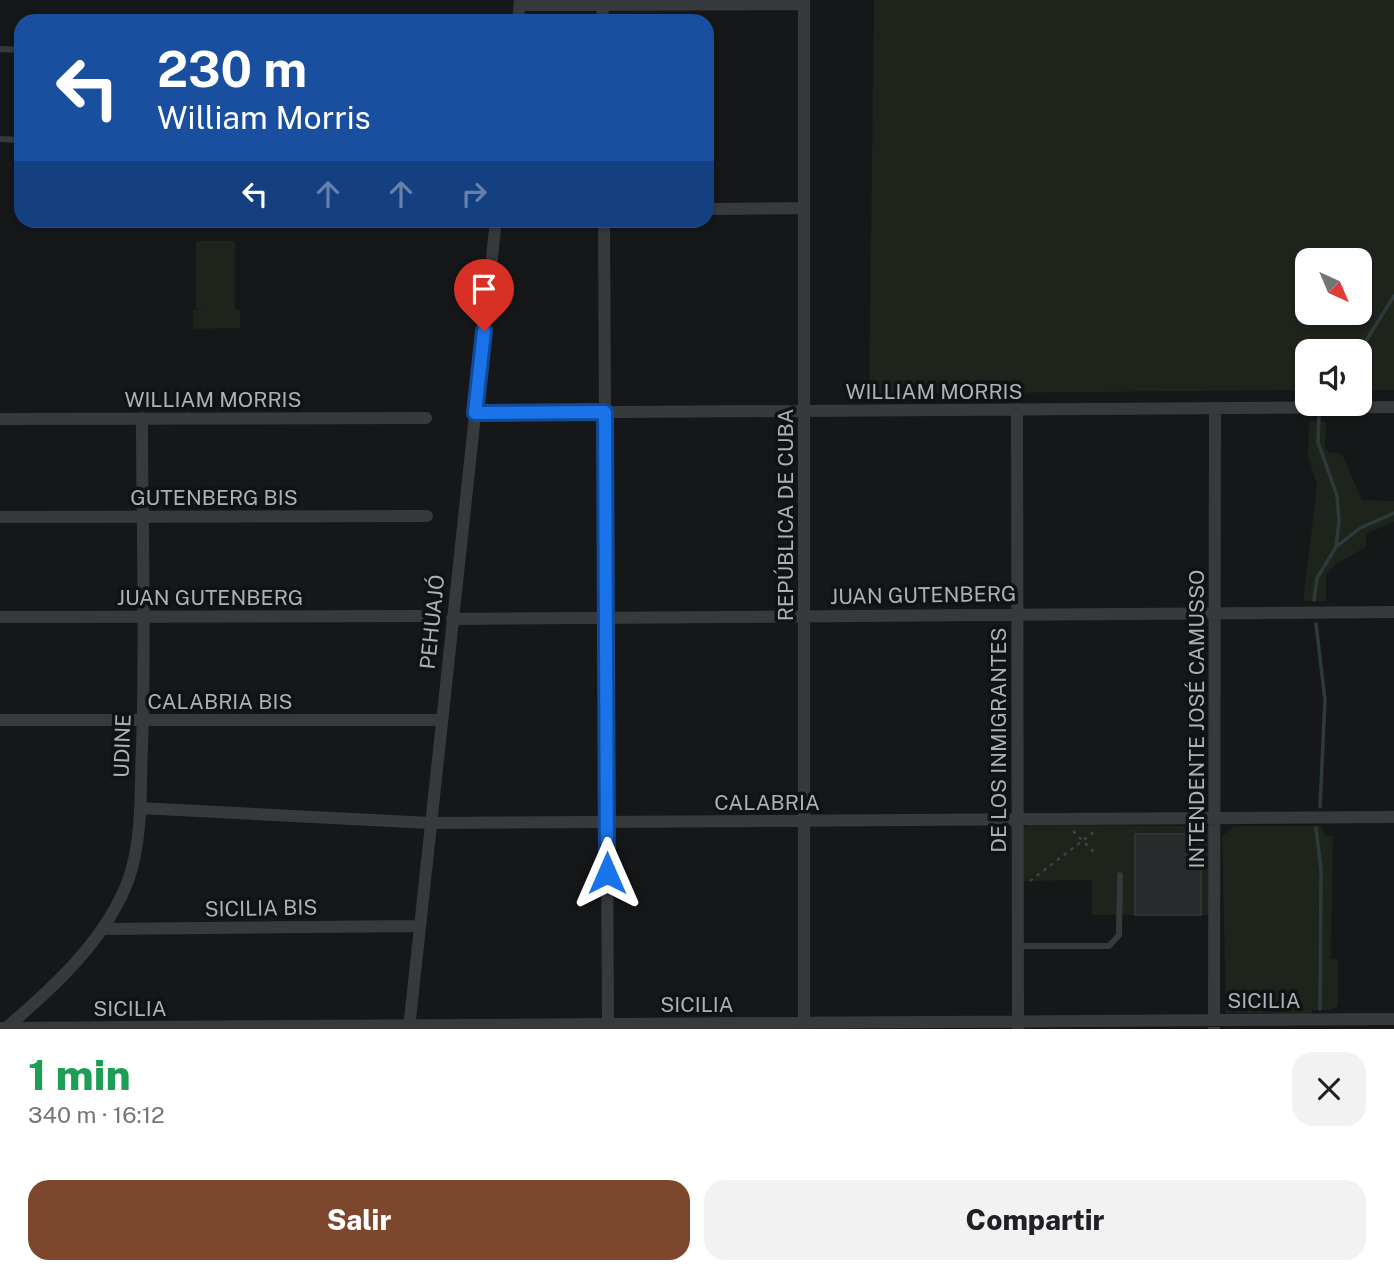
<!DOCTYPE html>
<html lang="es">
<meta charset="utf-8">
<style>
:root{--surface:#fff;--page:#f2f2f2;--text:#202124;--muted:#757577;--accent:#7d472d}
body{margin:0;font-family:"Public Sans",sans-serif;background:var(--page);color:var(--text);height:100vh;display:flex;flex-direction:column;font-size:26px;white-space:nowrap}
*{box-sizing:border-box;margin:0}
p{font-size:23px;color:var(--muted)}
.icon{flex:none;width:38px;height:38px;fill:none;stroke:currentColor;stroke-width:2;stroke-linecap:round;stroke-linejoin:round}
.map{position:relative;height:1029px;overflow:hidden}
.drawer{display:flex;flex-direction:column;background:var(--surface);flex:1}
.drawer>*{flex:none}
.banner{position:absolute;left:14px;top:14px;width:700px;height:214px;border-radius:21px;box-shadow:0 2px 5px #0004;background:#1a4fa0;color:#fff;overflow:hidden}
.needle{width:46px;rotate:136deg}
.tools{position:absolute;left:1295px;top:248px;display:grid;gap:14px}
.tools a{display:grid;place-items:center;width:77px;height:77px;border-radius:14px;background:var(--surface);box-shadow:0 2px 5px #0004;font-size:35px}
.pin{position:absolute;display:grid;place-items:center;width:60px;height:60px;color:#fff;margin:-72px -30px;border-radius:50% 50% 50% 0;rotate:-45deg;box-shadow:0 0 7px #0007}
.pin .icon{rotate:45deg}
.me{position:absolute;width:77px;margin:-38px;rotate:0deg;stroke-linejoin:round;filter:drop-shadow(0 0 5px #0008)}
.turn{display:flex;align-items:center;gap:24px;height:147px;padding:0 28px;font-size:32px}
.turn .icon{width:91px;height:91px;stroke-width:2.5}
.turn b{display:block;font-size:49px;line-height:60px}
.lanes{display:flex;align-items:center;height:66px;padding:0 28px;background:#0003;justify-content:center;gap:35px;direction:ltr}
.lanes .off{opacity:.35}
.round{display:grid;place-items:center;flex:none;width:74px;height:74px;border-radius:21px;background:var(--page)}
.summary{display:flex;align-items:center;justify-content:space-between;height:119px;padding:0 28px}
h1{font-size:42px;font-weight:800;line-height:52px;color:#1e9e55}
.cta{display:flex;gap:14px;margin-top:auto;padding:14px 28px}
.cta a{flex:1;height:80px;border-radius:21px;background:var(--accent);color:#fff;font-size:28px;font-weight:800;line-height:80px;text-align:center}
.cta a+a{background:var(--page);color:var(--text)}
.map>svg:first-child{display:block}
.green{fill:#1e231c;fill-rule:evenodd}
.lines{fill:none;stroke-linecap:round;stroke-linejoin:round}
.stream{stroke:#2d3a3c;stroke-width:3.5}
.building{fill:#292a2c;stroke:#303234;stroke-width:2}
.path{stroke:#3e4244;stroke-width:2.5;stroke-dasharray:3.5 5;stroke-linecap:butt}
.lane{stroke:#373a3d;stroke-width:6}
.street{stroke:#373a3d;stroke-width:12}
.route-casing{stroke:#114b97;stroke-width:18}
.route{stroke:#1a73e8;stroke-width:12}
.labels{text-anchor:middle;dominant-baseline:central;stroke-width:7;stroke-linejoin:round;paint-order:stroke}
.street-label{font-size:21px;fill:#a9b2b8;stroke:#111213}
</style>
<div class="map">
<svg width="1394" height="1029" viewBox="0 0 1394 1029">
<rect width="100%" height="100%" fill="#161718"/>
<path class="green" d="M874,0H1394V390H1360V352H1307V390L869,394ZM1307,261H1360V313H1307Z
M196,241H235V309L240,310V328L193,329V310H206L196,309Z
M1309,421L1326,422L1325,448L1328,452L1342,454L1362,500L1394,501V522L1366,534V547L1336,564L1326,575V601H1303L1317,485L1308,456Z
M1030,825L1207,826L1211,830L1212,915H1201V840L1196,834H1135V915H1092V880L1021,881L1023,828Z
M1234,826H1321L1325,835L1333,836L1331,959H1338V1006L1332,1010H1312L1311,1014L1226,1013L1222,836Z"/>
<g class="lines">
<path class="stream" d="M1359,352L1394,296
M1336,547L1360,528L1394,513
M1314,600L1317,578L1336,547L1339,521L1337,496L1318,442L1319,415
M1316,624L1325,700L1320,807
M1316,828L1321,870L1320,1009"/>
</g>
<path class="building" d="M1135,834H1196L1201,839V915H1135Z"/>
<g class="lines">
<path class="path" d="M1073,831L1095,853
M1030,881L1094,832"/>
<path class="lane" d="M0,49L21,50
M0,139L21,140
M1018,946H1109L1119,935L1120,875"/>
<path class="street" d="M602,0L603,21
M804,0V1029
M520,5L804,4
M518,21L520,0
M707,209L804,208
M604,220L608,1029
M1017,409L1018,1029
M475,413L1394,407
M0,419L426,418
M0,517L427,516
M0,617L420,616
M452,619L1394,612
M0,720H441
M140,808L430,823L1394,817
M102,929L420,926
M0,1028L1394,1019
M6,1028C54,987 107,939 129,878C143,836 140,790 142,747C146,637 142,528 142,418
M409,1029L496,220
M1214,1029L1215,408"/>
</g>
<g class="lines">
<g class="route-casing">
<path id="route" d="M484,331L475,413L605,412L607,873"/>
</g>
<use href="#route" class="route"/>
</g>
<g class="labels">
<g class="street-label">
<text x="934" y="391">WILLIAM MORRIS</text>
<text x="213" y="399">WILLIAM MORRIS</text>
<text x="214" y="497">GUTENBERG BIS</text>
<text transform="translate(785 515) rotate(-90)">REPÚBLICA DE CUBA</text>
<text transform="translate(923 595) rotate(-1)">JUAN GUTENBERG</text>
<text x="210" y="597">JUAN GUTENBERG</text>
<text transform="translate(432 622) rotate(-84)">PEHUAJÓ</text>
<text x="220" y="701">CALABRIA BIS</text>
<text transform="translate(1196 719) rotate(-90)">INTENDENTE JOSÉ CAMUSSO</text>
<text transform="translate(998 740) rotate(-90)">DE LOS INMIGRANTES</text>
<text transform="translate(122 746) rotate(-88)">UDINE</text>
<text x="767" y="802">CALABRIA</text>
<text transform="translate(261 908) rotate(-1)">SICILIA BIS</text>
<text x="1264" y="1000">SICILIA</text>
<text x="697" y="1004">SICILIA</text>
<text x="130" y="1008">SICILIA</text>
</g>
</g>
</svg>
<div class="tools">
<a><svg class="needle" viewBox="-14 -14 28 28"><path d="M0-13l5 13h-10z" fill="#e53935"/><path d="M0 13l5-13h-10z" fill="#757577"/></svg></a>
<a><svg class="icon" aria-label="sound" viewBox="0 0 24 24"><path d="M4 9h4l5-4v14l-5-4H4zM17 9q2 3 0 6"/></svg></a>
</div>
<div class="pin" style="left:484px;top:331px;background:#d93025"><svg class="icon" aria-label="arrive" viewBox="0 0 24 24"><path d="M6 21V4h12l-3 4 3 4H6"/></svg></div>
<svg class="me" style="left:607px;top:873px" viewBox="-20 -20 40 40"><path d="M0-17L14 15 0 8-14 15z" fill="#1a73e8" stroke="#fff" stroke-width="4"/></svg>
<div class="banner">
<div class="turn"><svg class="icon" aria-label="left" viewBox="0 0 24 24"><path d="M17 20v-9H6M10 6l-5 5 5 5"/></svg><div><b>230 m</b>William Morris</div></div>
<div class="lanes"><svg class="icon" aria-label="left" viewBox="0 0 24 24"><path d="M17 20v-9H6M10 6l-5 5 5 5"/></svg><svg class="icon off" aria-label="ahead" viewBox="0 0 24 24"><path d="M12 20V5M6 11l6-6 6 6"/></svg><svg class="icon off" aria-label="ahead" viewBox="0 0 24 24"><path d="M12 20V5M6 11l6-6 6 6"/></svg><svg class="icon off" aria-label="right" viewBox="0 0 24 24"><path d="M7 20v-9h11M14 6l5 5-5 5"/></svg></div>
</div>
</div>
<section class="drawer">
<div class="summary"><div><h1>1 min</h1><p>340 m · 16:12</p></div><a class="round"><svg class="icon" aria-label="close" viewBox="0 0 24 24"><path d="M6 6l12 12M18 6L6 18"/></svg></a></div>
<div class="cta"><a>Salir</a><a>Compartir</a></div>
</section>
